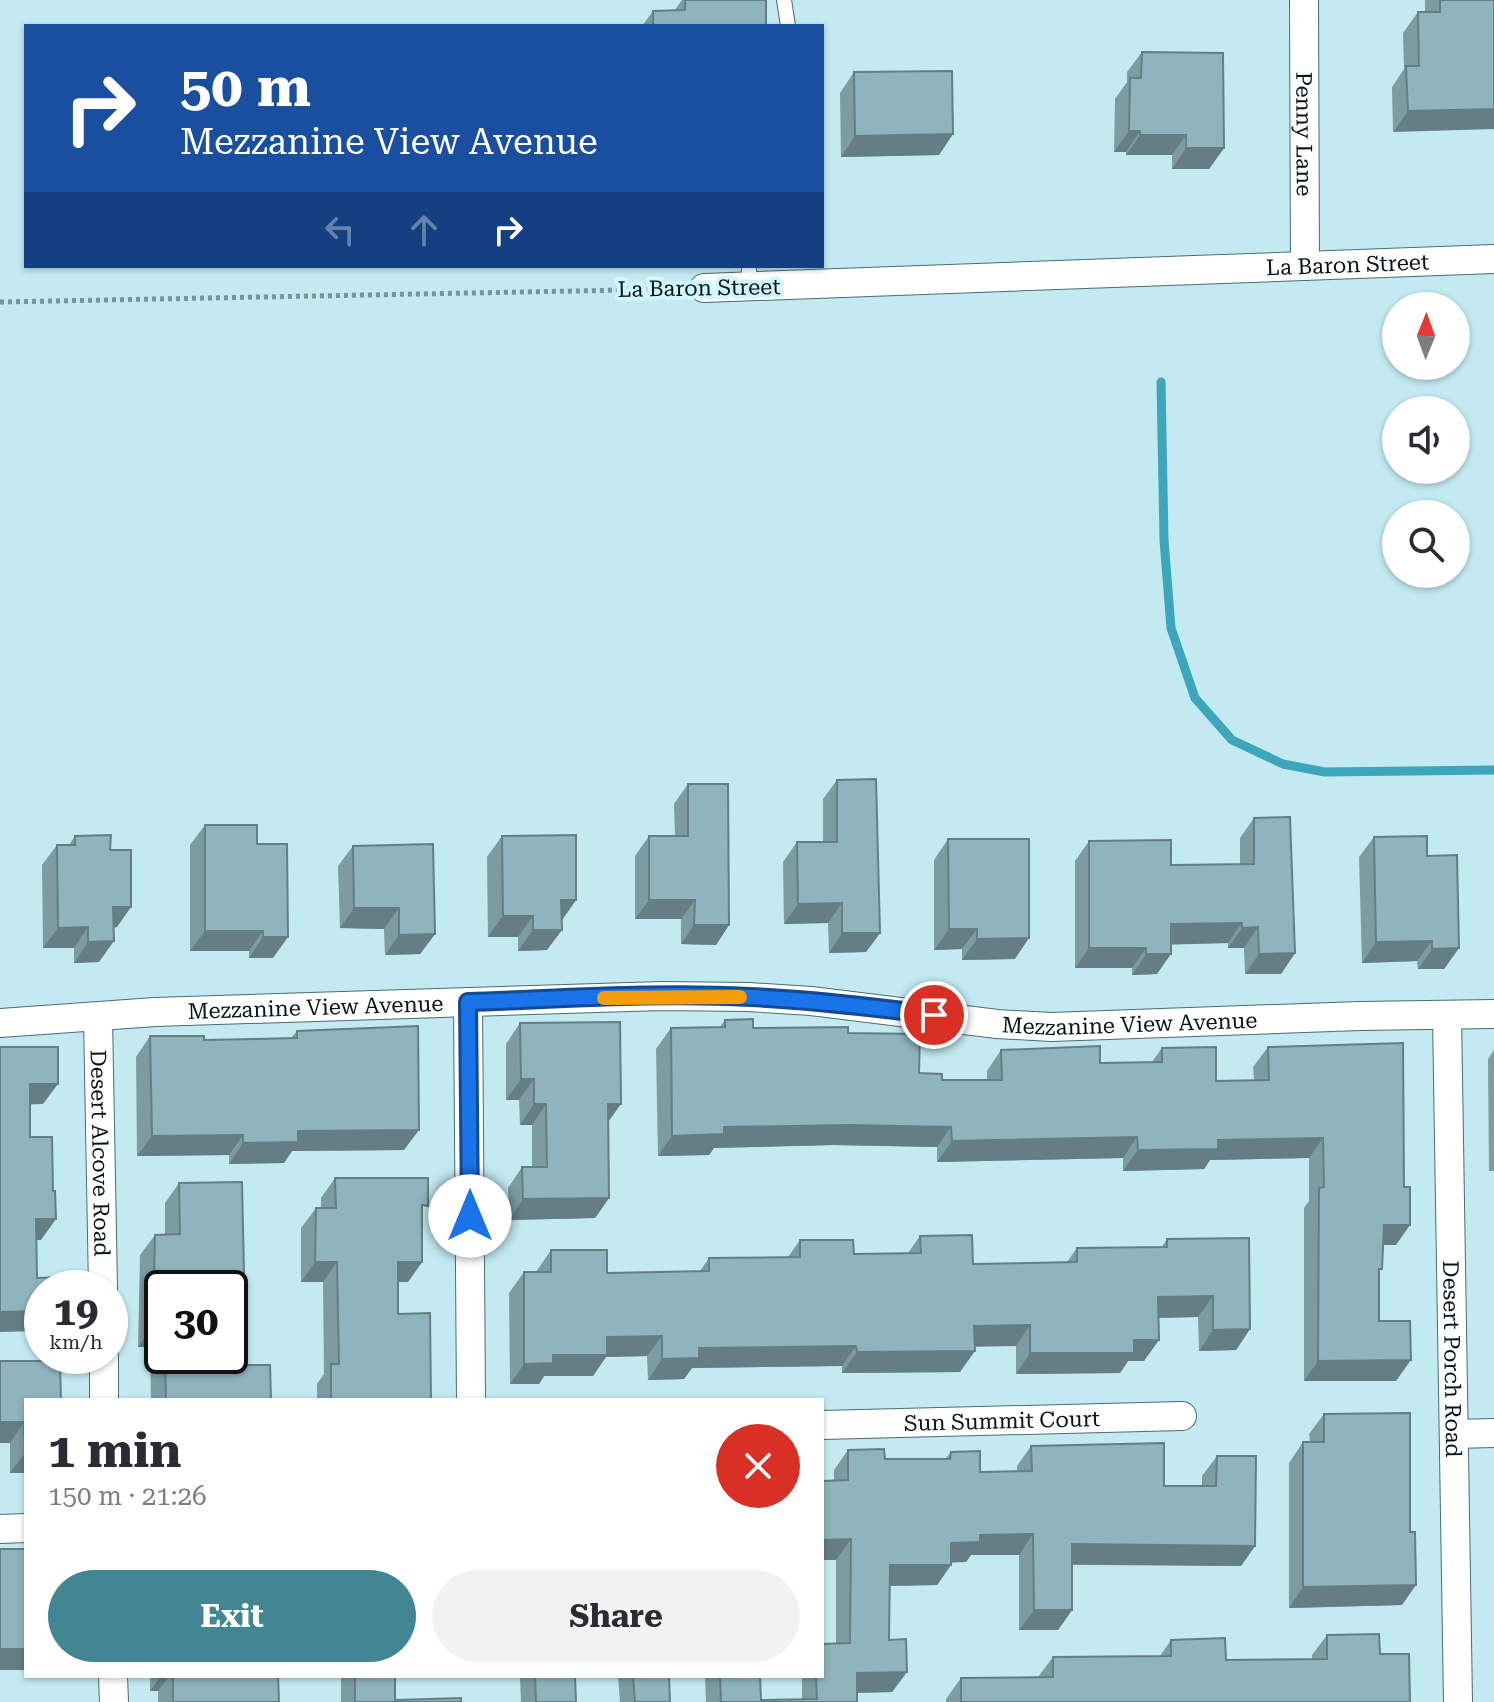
<!DOCTYPE html>
<meta charset="utf-8">
<style>
:root{--surface:#fff;--page:#f2f2f3;--text:#2b2b33;--muted:#7c7c81;--accent:#428694}
body{margin:0;font-family:"Roboto Serif",serif;background:var(--page);color:var(--text);height:100vh;display:flex;flex-direction:column;font-size:30px;white-space:nowrap}
*{box-sizing:border-box;margin:0}
p{font-size:26px;color:var(--muted)}
.icon{flex:none;width:44px;height:44px;fill:none;stroke:currentColor;stroke-width:2;stroke-linecap:round;stroke-linejoin:round}
.map{position:relative;flex:1;overflow:hidden}
.side{position:absolute;left:24px;top:1398px;width:800px;height:280px;display:flex;flex-direction:column;background:var(--surface);border-radius:0px;box-shadow:0 2px 6px #0004}
.side>*{flex:none}
.banner{position:absolute;left:24px;top:24px;width:800px;height:244px;border-radius:0px;box-shadow:0 2px 6px #0004;background:#1a4fa0;color:#fff;overflow:hidden}
.needle{width:52px;rotate:1deg}
.controls{position:absolute;left:1382px;top:292px;display:grid;gap:16px}
.controls a{display:grid;place-items:center;width:88px;height:88px;border-radius:50%;background:var(--surface);box-shadow:0 2px 6px #0004;font-size:40px}
.speed{position:absolute;left:24px;top:1270px;display:flex;gap:16px;font-size:40px;font-weight:700;text-align:center}
.speed>*{display:grid;place-content:center;width:104px;height:104px;border-radius:50%;background:var(--surface);box-shadow:0 2px 6px #0004;line-height:1}
.speed small{font-size:20px;font-weight:400}
.speed .limit{border:4px solid #111;border-radius:12px;background:#fff;color:#111}
.pin{position:absolute;display:grid;place-items:center;width:68px;height:68px;color:#fff;margin:-34px;border:4px solid #fff;border-radius:50%;box-shadow:0 2px 8px #0007}
.me{position:absolute;width:88px;margin:-44px;rotate:0deg;stroke-linejoin:round;filter:drop-shadow(0 0 6px #0008)}
.turn{display:flex;align-items:center;gap:28px;height:168px;padding:0 24px;font-size:36px}
.turn .icon{width:104px;height:104px;stroke-width:2.5}
.turn b{display:block;font-size:56px;line-height:68px}
.lanes{display:flex;align-items:center;height:76px;padding:0 24px;background:#0003;justify-content:center;gap:40px;direction:ltr}
.lanes .off{opacity:.35}
.round{display:grid;place-items:center;flex:none;width:84px;height:84px;border-radius:42px;background:var(--page)}
.headline{display:flex;align-items:center;justify-content:space-between;height:136px;padding:0 24px}
h1{font-size:48px;font-weight:700;line-height:60px}
.button{display:flex;gap:16px;margin-top:auto;padding:16px 24px}
.button a{flex:1;height:92px;border-radius:48px;background:var(--accent);color:#fff;font-size:32px;font-weight:700;line-height:92px;text-align:center}
.button a+a{background:var(--page);color:var(--text)}
.map>svg:first-child{display:block}
.lines{fill:none;stroke-linecap:round;stroke-linejoin:round}
.stream{stroke:#3da6bb;stroke-width:9}
.service-casing{stroke:#4a6c74;stroke-width:16}
.minor-casing{stroke:#4a6c74;stroke-width:30}
.path{stroke:#78949a;stroke-width:5;stroke-dasharray:4 4;stroke-linecap:butt}
.service{stroke:#fff;stroke-width:14}
.minor{stroke:#fff;stroke-width:28}
.wall{fill:#7c9ba3;fill-rule:evenodd}
.shaded-wall{fill:#657e84}
.building{fill:#90b4bd;stroke:#657e84;stroke-width:2}
.route-casing{stroke:#114b97;stroke-width:20}
.route{stroke:#1a73e8;stroke-width:14}
.slow{stroke:#f59e0b;stroke-width:14}
.labels{text-anchor:middle;dominant-baseline:central;stroke-width:8;stroke-linejoin:round;paint-order:stroke}
.street-label{font-size:22px;fill:#061417;stroke:#d0f6ff}
</style>
<div class="map">
<svg width="1494" height="1702" viewBox="0 0 1494 1702">
<rect width="100%" height="100%" fill="#c3e9f1"/>
<g class="lines">
<path class="stream" d="M1161,382L1164,540L1171,628L1195,698L1232,740L1283,764L1325,772L1494,770"/>
<g class="service-casing">
<path id="service" d="M784,0L788,26
M749,266V288"/>
</g>
<g class="minor-casing">
<g id="minor">
<path id="s1" d="M1304,0L1305,266"/>
<path id="s2" d="M704,288L1494,259"/>
<path d="M468,1002L471,1400"/>
<path id="s3" d="M1447,1015L1458,1702"/>
<path id="s4" d="M98,1017L103,1288"/>
<path id="s5" d="M0,1023L155,1012L662,996L748,997L811,1001L997,1024L1051,1027L1360,1016L1494,1014"/>
<path d="M104,1356V1400"/>
<path id="s6" d="M822,1425L1182,1416"/>
<path d="M1455,1434L1494,1433"/>
<path d="M0,1529L26,1528"/>
<path d="M113,1676L114,1702"/>
</g>
</g>
<path class="path" d="M0,302L679,289"/>
<use href="#service" class="service"/>
<use href="#minor" class="minor"/>
</g>
<path class="wall" d="M682,0H766V26H642L653,11H674Z
M1425,0H1494L1393,132L1392,87L1404,69L1403,33L1418,12H1425Z
M1142,52L1224,148L1209,169H1172V155H1126V152H1114L1115,99L1127,82V72Z
M854,72L953,134L939,155L841,157L840,93Z
M837,780L880,933L866,952L829,953L828,923L784,924L783,862L797,842H823V799Z
M688,784L729,925L716,945L681,944V919H635V856L649,836H675L674,804Z
M1254,818L1295,953L1281,974H1245L1244,948H1228V943L1171,944L1157,974L1132,975V968H1075V861L1089,841L1171,865L1240,864V838Z
M205,825L257,844L273,958H249V951H190V845Z
M75,836L110,850L117,927L114,928L99,962L74,963V948H43L42,865L57,845H69Z
M502,836L576,900L562,920L547,950L518,951V937H488L487,857Z
M1374,837L1427,856L1459,948L1444,969H1418L1417,961L1362,963L1359,857Z
M948,839L1015,959L962,960V949L934,950V860Z
M353,846L435,934L420,954L385,955L384,929L340,928L338,866Z
M725,1020L753,1028L848,1033L919,1073L942,1080H987V1071L1001,1050L1100,1063L1152,1062L1162,1048L1216,1081L1254,1080L1253,1067L1268,1047L1396,1245H1383L1379,1274V1321L1396,1381H1304V1208L1309,1201V1158L1210,1160L1204,1169L1123,1171V1158L937,1162V1147L834,1145L714,1148L709,1155L658,1156L656,1049L671,1028L720,1027Z
M520,1023L608,1122L609,1198L595,1218L509,1220L508,1188L522,1167H532V1125H520L519,1100H506V1044Z
M297,1031L404,1150L292,1151L284,1163L229,1164V1155L137,1156L136,1057L150,1036L204,1040L291,1038Z
M1494,1050V1171H1489L1488,1059Z
M335,1178L422,1214V1262L408,1282H398V1314L431,1400H317V1384L324,1374L323,1282H301V1228L316,1208H321V1198Z
M179,1183L246,1365L271,1400H151L150,1347H138L140,1255L155,1235L165,1234V1203ZM162,1288L230,1356H162Z
M920,1236L973,1264L1067,1262L1077,1248H1161L1167,1239L1250,1329L1236,1350L1199,1351L1198,1317L1158,1318L1144,1361H1128L1120,1373L1016,1374V1346H975L960,1372L842,1373V1366L692,1368L684,1379L648,1380L647,1356L606,1357L593,1376H544L539,1384H510L509,1293L524,1272H536L551,1250L607,1273L700,1271L709,1258L788,1257L800,1240L854,1254L908,1253Z
M0,1361L26,1400V1473H10V1443H0Z
M1324,1414L1410,1532L1402,1605L1289,1608V1463L1303,1442H1310L1309,1434Z
M1031,1446L1164,1486H1202V1476L1217,1456L1255,1546L1241,1566L1072,1565V1610L1058,1630H1019V1555H971L966,1562H951V1565L937,1585L890,1586L889,1640L907,1672L892,1692L857,1693V1702H706L705,1676H760L761,1700L802,1699V1676H822L836,1644V1560H822V1481L834,1480V1470L848,1450L885,1459H945L951,1452L980,1472H1017V1466Z
M1327,1635L1380,1654L1410,1702H946V1699L961,1678L1038,1677L1053,1657L1160,1656L1171,1640L1226,1660L1312,1659V1655Z
M150,1676H278L279,1702H158V1691H150Z
M341,1676H395V1700L461,1702H341Z
M521,1676H575L576,1702H521L520,1678Z
M618,1676H669L670,1702H620Z"/>
<path class="shaded-wall" d="M1494,109V129L1393,132L1408,111Z
M1129,131H1140L1126,152H1114Z
M953,134L939,155L841,157L855,136Z
M1140,135H1186L1172,155H1126Z
M1186,148H1224L1209,169H1172Z
M561,900H576L562,920Z
M649,900H695L681,919H635Z
M842,903L828,923L784,924L798,904Z
M113,907H131L117,927L99,928Z
M354,908H399L384,929L340,928Z
M503,916H533L518,937H488Z
M1242,923L1228,943L1157,945L1171,924Z
M694,925H729L716,945L681,944Z
M88,927L74,948H43L58,928Z
M1258,927L1244,948H1228L1242,928Z
M949,929H977L962,949L934,950Z
M533,930H562L547,950L518,951Z
M205,931H263L249,951H190Z
M842,933H880L866,952L829,953Z
M435,934L420,954L385,955L399,935Z
M263,937H288L273,958H249Z
M1029,938L1015,959L962,960L977,939Z
M114,941L99,962L74,963L88,942Z
M1432,941L1417,961L1362,963L1376,942Z
M1089,948H1146L1132,968H1075Z
M1459,948L1444,969H1418L1432,949Z
M1295,953L1281,974H1245L1259,954Z
M1146,954H1171L1157,974L1132,975Z
M521,1079H534L519,1100H506Z
M30,1084H58L43,1104L15,1105Z
M534,1104H546L532,1125H520Z
M608,1104H621L606,1125Z
M849,1125L951,1127L937,1147L834,1145L714,1148L709,1155L658,1156L672,1136L724,1127Z
M419,1130L404,1150L292,1151L284,1163L229,1164L243,1143L298,1131Z
M243,1135L229,1155L137,1156L152,1136Z
M1137,1137L1123,1158L937,1162L952,1141Z
M1323,1138L1309,1158L1210,1160L1204,1169L1123,1171L1138,1150L1218,1140Z
M609,1198L595,1218L509,1220L523,1199Z
M36,1219H56L41,1240H21Z
M1384,1225H1410L1396,1245H1369Z
M315,1262H337L323,1282H301Z
M398,1262H422L408,1282H383Z
M1213,1296L1198,1317L1144,1318L1158,1297Z
M42,1311V1331L0,1332V1312Z
M1030,1325L1016,1346L960,1347L974,1326Z
M153,1326H162V1330L150,1347H138Z
M1250,1329L1236,1350L1199,1351L1213,1330Z
M662,1336L647,1356L606,1357L593,1376H544L539,1384H510L524,1364L553,1355L607,1337Z
M1134,1340H1159L1144,1361H1128L1120,1373L1016,1374L1030,1353Z
M856,1346L842,1366L692,1368L684,1379L648,1380L662,1359L699,1348Z
M975,1351L960,1372L842,1373L857,1352Z
M1411,1360L1396,1381H1304L1318,1361Z
M0,1422H24L10,1443H0Z
M25,1453H26V1473H10Z
M1033,1534L1019,1555H971L966,1562L937,1563L951,1543L980,1535Z
M851,1539L836,1560H822V1540Z
M1072,1544L1255,1546L1241,1566L1058,1564Z
M890,1565H951L937,1585L876,1586Z
M1416,1585L1402,1605L1289,1608L1303,1587Z
M1034,1610H1072L1058,1630H1019Z
M0,1649H26V1670H0Z
M907,1672L892,1692L843,1693L857,1673Z
M161,1676H169L158,1691H150Z"/>
<path class="building" d="M685,0H766V26H653V11L685,10Z
M1440,0H1494V109L1408,111L1406,66H1419L1418,12H1440Z
M1142,52L1223,53L1224,148H1186V135H1140V131H1129L1130,78H1141Z
M952,71L953,134L855,136L854,72Z
M876,779L880,933H842V903L798,904L797,842H837V780Z
M688,784H728L729,925H694L695,900H649V836H688Z
M1290,817L1295,953L1259,954L1258,927L1242,928V923L1171,924V954H1146V948H1089V841L1171,840V865L1254,864V818Z
M205,825H257V844H287L288,937H263V931H205Z
M111,835L110,850H131V907H113L114,941L88,942V927L58,928L57,845H75V836Z
M576,835V900H561L562,930H533V916H503L502,836Z
M1427,836V856L1457,855L1459,948L1432,949V941L1376,942L1374,837Z
M948,839H1029V938L977,939V929H949Z
M433,844L435,934L399,935V908H354L353,846Z
M753,1019V1028L848,1027V1033L920,1034L919,1073L942,1074V1080H1002L1001,1050L1100,1046V1063L1162,1062V1048L1216,1047V1081L1269,1080L1268,1047L1403,1043L1404,1187H1410V1225H1384L1382,1269H1379V1321H1410L1411,1360L1318,1361L1319,1188L1324,1187L1323,1138L1218,1140V1149L1138,1150L1137,1137L952,1141L951,1127L849,1125L724,1127V1134L672,1136L671,1028L725,1027V1020Z
M620,1022L621,1104H608L609,1198L523,1199L522,1167H547L546,1104H534V1079H521L520,1023Z
M418,1026L419,1130L298,1131V1142L243,1143V1135L152,1136L150,1036H204V1040L297,1038V1031Z
M0,1047H58V1084H30V1137H52L53,1191H55L56,1219H36L37,1278L64,1277V1288H42V1311L0,1312Z
M335,1178H428V1206L422,1205V1262H398V1314L430,1313L431,1400H331V1364H339L337,1262H315L316,1208H336Z
M242,1182L246,1365H270L271,1400H166L165,1356H230V1288H162V1326H153L155,1235L180,1234L179,1183Z
M972,1235L973,1264L1077,1262V1248L1167,1247V1239L1249,1238L1250,1329L1213,1330V1296L1158,1297L1159,1340H1134V1353H1030V1325L974,1326L975,1351L857,1352L856,1346L699,1348V1358L662,1359V1336L607,1337V1355H553V1363L524,1364V1272H551V1250H607V1273L709,1271V1258L800,1257V1240H853L854,1254L921,1253L920,1236Z
M0,1361H60L61,1400H26V1453H25L24,1422H0Z
M1410,1413V1532H1415L1416,1585L1303,1587V1442H1324V1414Z
M1164,1443V1486H1216L1217,1456H1256L1255,1546L1072,1544V1610H1034L1033,1534L980,1535V1542L951,1543V1565H890L889,1640L906,1639L907,1672L857,1673V1702H721L720,1676H760L761,1700L817,1699L816,1676H822V1644L850,1643L851,1539L822,1540V1481L848,1480V1450L884,1449L885,1459H950L951,1452L980,1451V1472L1032,1471L1031,1446Z
M0,1549H26V1649H0Z
M1379,1634L1380,1654H1409L1410,1702H961V1678L1053,1677V1657L1171,1656V1640L1225,1638L1226,1660L1327,1659V1635Z
M173,1676H278L279,1702H173Z
M355,1676H395V1700L461,1698V1702H355Z
M535,1676H575L576,1702H536Z
M633,1676H669L670,1702H635Z"/>
<g class="lines">
<g class="route-casing">
<path id="route" d="M470,1216L468,1002C561,999 656,992 750,997C812,1000 873,1007 934,1015"/>
</g>
<use href="#route" class="route"/>
<path class="slow" d="M604,998L740,997"/>
</g>
<g class="labels">
<g class="street-label">
<text stroke="none"><textPath href="#s1" startOffset="134">Penny Lane</textPath></text>
<text stroke="none"><textPath href="#s2" startOffset="644">La Baron Street</textPath></text>
<text transform="translate(699 288) rotate(-1)">La Baron Street</text>
<text stroke="none"><textPath href="#s5" startOffset="316">Mezzanine View Avenue</textPath></text>
<text stroke="none"><textPath href="#s5" startOffset="1132">Mezzanine View Avenue</textPath></text>
<text stroke="none"><textPath href="#s4" startOffset="136">Desert Alcove Road</textPath></text>
<text stroke="none"><textPath href="#s3" startOffset="344">Desert Porch Road</textPath></text>
<text stroke="none"><textPath href="#s6" startOffset="180">Sun Summit Court</textPath></text>
</g>
</g>
</svg>
<div class="controls">
<a><svg class="needle" viewBox="-14 -14 28 28"><path d="M0-13l5 13h-10z" fill="#e53935"/><path d="M0 13l5-13h-10z" fill="#7c7c81"/></svg></a>
<a><svg class="icon" aria-label="sound" viewBox="0 0 24 24"><path d="M4 9h4l5-4v14l-5-4H4zM17 9q2 3 0 6"/></svg></a>
<a><svg class="icon" aria-label="search" viewBox="0 0 24 24"><circle cx="10" cy="10" r="6"/><path d="M15 15l6 6"/></svg></a>
</div>
<div class="speed"><div>19<small>km/h</small></div><div class="limit">30</div></div>
<div class="pin" style="left:934px;top:1015px;background:#d93025"><svg class="icon" aria-label="arrive" viewBox="0 0 24 24"><path d="M6 21V4h12l-3 4 3 4H6"/></svg></div>
<svg class="me" style="left:470px;top:1216px" viewBox="-20 -20 40 40"><circle r="19" fill="#fff"/><path d="M0-13L10 11 0 6-10 11z" fill="#1a73e8"/></svg>
<div class="banner">
<div class="turn"><svg class="icon" aria-label="right" viewBox="0 0 24 24"><path d="M7 20v-9h11M14 6l5 5-5 5"/></svg><div><b>50 m</b>Mezzanine View Avenue</div></div>
<div class="lanes"><svg class="icon off" aria-label="left" viewBox="0 0 24 24"><path d="M17 20v-9H6M10 6l-5 5 5 5"/></svg><svg class="icon off" aria-label="ahead" viewBox="0 0 24 24"><path d="M12 20V5M6 11l6-6 6 6"/></svg><svg class="icon" aria-label="right" viewBox="0 0 24 24"><path d="M7 20v-9h11M14 6l5 5-5 5"/></svg></div>
</div>
<section class="side">
<div class="headline"><div><h1>1 min</h1><p>150 m · 21:26</p></div><a class="round" style="background:#d93025;color:#fff"><svg class="icon" aria-label="close" viewBox="0 0 24 24"><path d="M6 6l12 12M18 6L6 18"/></svg></a></div>
<div class="button"><a>Exit</a><a>Share</a></div>
</section>
</div>
